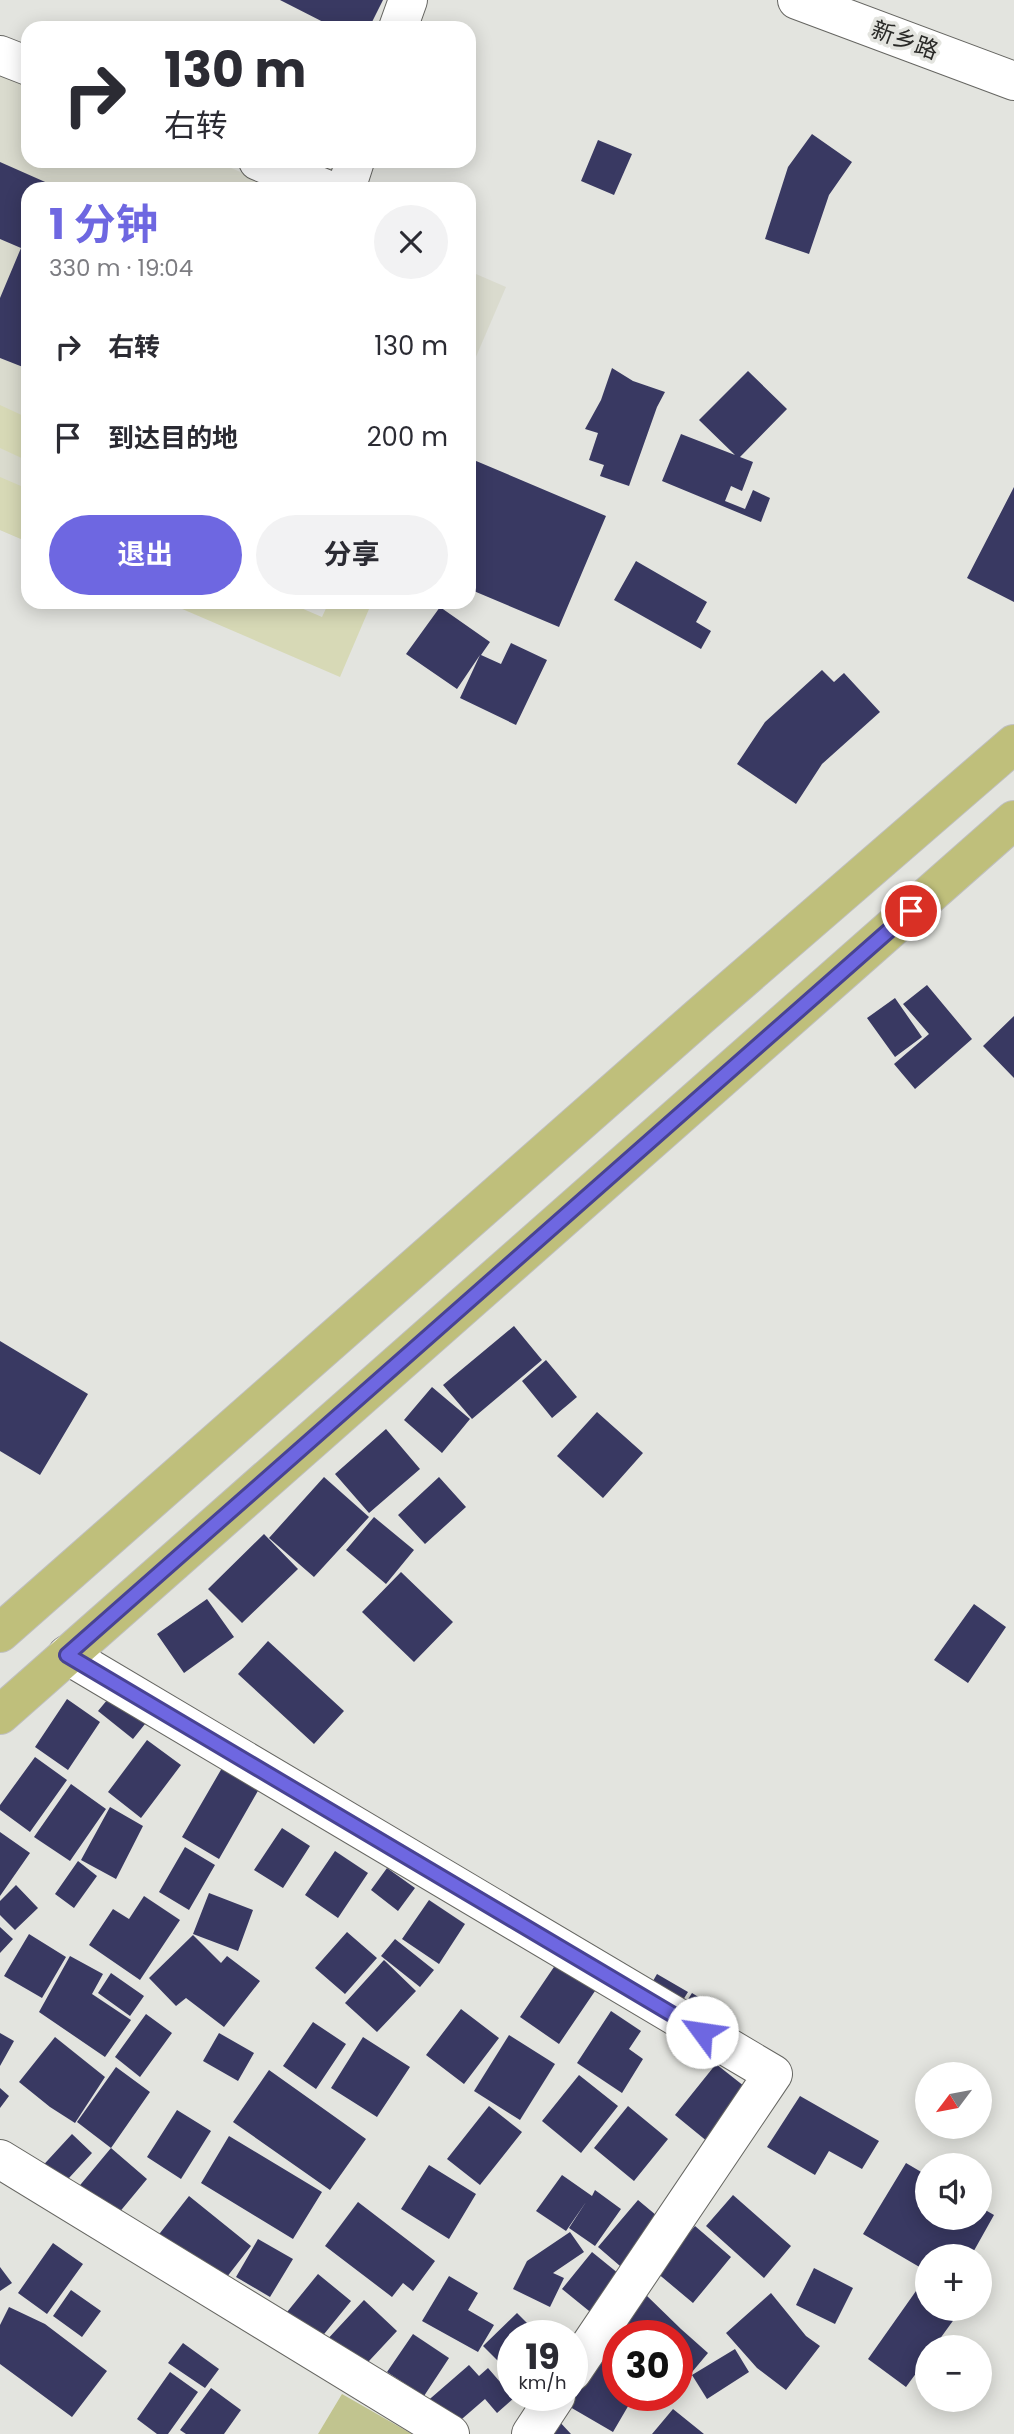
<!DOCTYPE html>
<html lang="zh">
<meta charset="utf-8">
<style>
:root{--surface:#fff;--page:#f2f2f3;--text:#2b2b33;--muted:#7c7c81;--accent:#6e67e1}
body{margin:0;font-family:Poppins,"Noto Sans SC",sans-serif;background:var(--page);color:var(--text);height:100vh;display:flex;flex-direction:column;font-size:26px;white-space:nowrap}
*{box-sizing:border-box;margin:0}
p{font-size:23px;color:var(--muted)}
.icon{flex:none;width:38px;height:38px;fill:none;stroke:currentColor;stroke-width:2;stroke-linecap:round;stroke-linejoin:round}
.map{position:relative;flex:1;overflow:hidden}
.drawer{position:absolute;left:21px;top:182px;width:455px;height:427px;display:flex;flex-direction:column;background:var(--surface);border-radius:21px;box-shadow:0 4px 18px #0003}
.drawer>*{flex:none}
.hud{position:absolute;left:21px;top:21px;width:455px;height:147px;border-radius:21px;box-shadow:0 4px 18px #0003;background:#fff;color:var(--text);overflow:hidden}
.needle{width:46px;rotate:238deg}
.fabs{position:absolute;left:915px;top:2062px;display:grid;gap:14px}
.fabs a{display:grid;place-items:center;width:77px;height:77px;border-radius:50%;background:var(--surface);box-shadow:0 4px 18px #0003;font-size:35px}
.speed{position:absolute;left:497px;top:2320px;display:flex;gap:14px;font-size:35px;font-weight:700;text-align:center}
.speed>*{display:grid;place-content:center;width:91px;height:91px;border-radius:50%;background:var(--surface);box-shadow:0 4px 18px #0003;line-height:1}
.speed small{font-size:18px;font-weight:400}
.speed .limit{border:10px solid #d22;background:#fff;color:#111}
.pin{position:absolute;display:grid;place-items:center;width:60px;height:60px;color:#fff;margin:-30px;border:4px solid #fff;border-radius:50%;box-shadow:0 2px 7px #0007}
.me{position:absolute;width:77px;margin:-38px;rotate:301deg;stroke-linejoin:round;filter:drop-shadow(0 0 5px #0008)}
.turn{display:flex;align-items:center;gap:24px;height:147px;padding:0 28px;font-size:32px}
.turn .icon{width:91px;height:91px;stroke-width:2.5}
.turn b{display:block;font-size:49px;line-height:60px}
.round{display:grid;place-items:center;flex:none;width:74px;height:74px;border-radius:37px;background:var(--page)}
.headline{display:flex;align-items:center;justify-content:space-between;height:119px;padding:0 28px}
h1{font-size:42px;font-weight:700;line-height:52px;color:var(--accent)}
.primary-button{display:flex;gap:14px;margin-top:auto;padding:14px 28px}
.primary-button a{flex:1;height:80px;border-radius:42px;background:var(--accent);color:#fff;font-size:28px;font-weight:700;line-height:80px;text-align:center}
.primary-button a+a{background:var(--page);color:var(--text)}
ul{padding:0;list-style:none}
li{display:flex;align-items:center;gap:21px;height:91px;padding:0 28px}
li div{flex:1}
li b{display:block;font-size:26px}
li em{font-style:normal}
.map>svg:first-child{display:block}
.built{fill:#dadbce}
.green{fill:#d7d9b6}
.water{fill:#c1c48f}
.building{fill:#393962}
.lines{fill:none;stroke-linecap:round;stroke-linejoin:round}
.minor-casing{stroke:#666662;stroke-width:40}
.major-casing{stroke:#bfbfbe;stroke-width:40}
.minor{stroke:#fff;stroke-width:38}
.major{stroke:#bfbf7b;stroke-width:38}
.route-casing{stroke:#484392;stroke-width:18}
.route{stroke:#6e67e1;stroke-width:12}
.labels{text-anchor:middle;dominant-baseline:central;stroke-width:7;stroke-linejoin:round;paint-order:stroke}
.street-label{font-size:23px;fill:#292927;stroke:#e3e4df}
</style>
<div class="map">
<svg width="1014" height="2434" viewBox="0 0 1014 2434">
<rect width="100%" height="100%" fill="#e3e4df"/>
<path class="built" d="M0,68L28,80V161H215L280,189H28V542L0,530Z
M469,271L506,287L469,373Z"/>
<path class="green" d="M0,405L28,418V461L0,448Z
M0,477L28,489V542L0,530Z
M166,602H287L322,617L329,602H372L340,677Z"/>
<path class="water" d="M342,2394L412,2434H318Z"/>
<path class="building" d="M280,0H383L369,28H335Z
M812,134L852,162L829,195L809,254L765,239L788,167Z
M598,140L632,154L614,195L581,181Z
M0,162L61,189H28V369L0,358V298L21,248L0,239Z
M612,368L633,381L665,392L657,407L629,486L600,476L604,465L589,460L598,433L585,429L601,400Z
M748,371L787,409L740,457L753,462L742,491L731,486L725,501L745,509L753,490L770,498L761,522L662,481L681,434L735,455L699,420Z
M469,458L606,516L559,627L469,589Z
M1014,487V602L967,578Z
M636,561L707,602L696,622L711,631L701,649L614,600Z
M440,607L490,642L481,655L501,664L511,643L547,660L516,725L460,698L480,655L457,689L406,654Z
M822,670L834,682L844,673L880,712L822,764L796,804L737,764L765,722Z
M927,985L972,1039L915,1089L894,1064L929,1034L903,1004Z
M895,998L922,1037L895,1057L867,1018Z
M1014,1016V1078L983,1046Z
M514,1326L542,1360L472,1419L443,1385Z
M0,1341L88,1394L40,1475L0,1451Z
M546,1360L577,1397L552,1418L522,1381Z
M432,1387L470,1419L442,1453L404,1420Z
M597,1412L643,1453L603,1498L557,1456Z
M386,1429L420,1469L369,1513L335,1474Z
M324,1477L369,1517L314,1577L269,1538Z
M439,1477L466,1507L425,1544L398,1515Z
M374,1517L414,1550L386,1584L346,1550Z
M264,1534L298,1569L242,1623L208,1589Z
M401,1572L453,1622L414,1662L362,1612Z
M207,1599L234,1637L184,1673L157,1634Z
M974,1604L1006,1627L968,1683L934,1660Z
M268,1641L344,1711L314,1744L238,1674Z
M122,1682L157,1709L133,1739L98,1711Z
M67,1699L100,1722L68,1770L35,1747Z
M147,1740L181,1765L141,1818L108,1792Z
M35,1757L67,1780L30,1832L0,1810V1805Z
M222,1768L259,1789L219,1859L182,1837Z
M71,1784L106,1809L70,1861L34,1837Z
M110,1807L143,1826L116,1879L81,1860Z
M282,1828L310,1846L283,1888L254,1870Z
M0,1832L30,1853L0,1896Z
M185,1847L215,1865L189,1910L159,1892Z
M335,1851L368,1873L338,1918L305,1895Z
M78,1861L97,1876L74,1908L55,1894Z
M387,1868L415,1888L398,1911L371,1890Z
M16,1885L38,1908L15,1930L0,1915V1901Z
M209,1893L253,1910L238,1951L193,1934Z
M144,1896L180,1920L140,1980L89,1945L113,1909L129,1919Z
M429,1900L465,1924L439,1964L402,1939Z
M0,1927L13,1939L0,1953Z
M347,1932L377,1958L345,1994L315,1968Z
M29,1934L66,1957L42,1998L4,1976Z
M193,1935L221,1963L227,1956L260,1981L224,2027L186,1998L176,2006L149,1978Z
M395,1939L434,1970L420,1987L381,1956Z
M70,1956L103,1974L92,1994L131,2020L105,2057L39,2012Z
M384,1960L416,1991L377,2032L345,2003Z
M556,1964L595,1991L559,2044L520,2017Z
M111,1973L144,1996L130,2016L98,1993Z
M657,1974L688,1992L673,2016L643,1998Z
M692,1993L719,2010L702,2037L675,2020Z
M461,2009L499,2038L464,2084L426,2055Z
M611,2011L641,2031L629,2049L643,2059L622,2093L577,2063Z
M146,2014L172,2033L140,2077L115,2057Z
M313,2022L346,2044L316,2089L283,2066Z
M0,2033L14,2041L0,2066Z
M219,2033L254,2053L238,2081L203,2061Z
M509,2035L555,2064L520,2120L474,2091Z
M55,2037L105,2077L75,2123L50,2107L19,2082Z
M363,2037L410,2067L377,2117L331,2088Z
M716,2064L749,2090L708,2142L675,2115Z
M116,2067L150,2092L111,2148L77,2122Z
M269,2070L366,2139L330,2190L233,2122Z
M579,2075L618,2106L581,2153L542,2121Z
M0,2088L9,2096L0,2108Z
M800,2096L879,2141L862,2169L829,2151L815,2175L767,2147Z
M489,2106L522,2132L480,2185L447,2159Z
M628,2106L668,2139L634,2181L594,2148Z
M177,2110L211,2131L181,2179L147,2157Z
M72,2134L92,2153L57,2191L36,2173Z
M229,2136L322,2192L293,2239L201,2183Z
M111,2148L147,2179L108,2226L71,2196Z
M906,2163L928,2176V2217H980V2207L994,2215L971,2256H928V2272L863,2234Z
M429,2165L476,2194L449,2239L401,2209Z
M562,2175L592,2196L595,2190L621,2209L595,2246L569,2228L586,2202L566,2231L536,2211Z
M733,2195L791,2246L764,2278L706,2226Z
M189,2196L251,2246L216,2291L153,2242Z
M638,2200L675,2231L634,2278L598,2247Z
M358,2202L435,2261L413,2291L403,2283L392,2297L325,2246Z
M695,2226L731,2257L693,2303L656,2272Z
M570,2232L584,2252L553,2273L564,2278L550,2307L513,2289L527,2261Z
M258,2239L293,2259L270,2297L236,2277Z
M53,2243L83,2264L47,2314L18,2293Z
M592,2252L624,2278L594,2315L562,2289Z
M0,2267L12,2283L0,2291Z
M814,2268L853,2288L835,2324L796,2305Z
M318,2274L351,2301L316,2344L283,2317Z
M449,2276L478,2293L468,2310L494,2325L478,2352L422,2321Z
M71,2290L101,2311L82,2337L53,2316Z
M916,2291L928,2299V2308H940L955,2318L934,2347H928V2357L906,2387L868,2359Z
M771,2293L806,2336L820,2346L786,2390L757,2368L726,2333Z
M645,2294L681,2329L708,2353L677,2390V2336H618V2346L606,2334Z
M364,2300L397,2331L356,2375L324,2343Z
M9,2307L45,2324L107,2371L72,2417L0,2364V2325Z
M517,2313L540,2336H513V2376L483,2346Z
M413,2334L449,2358L424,2396L387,2372Z
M183,2343L219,2369L205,2388L168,2363Z
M735,2349L749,2372L707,2399L692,2375Z
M598,2359L618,2371V2396H634L613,2432L570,2407Z
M469,2365L479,2376L488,2368L514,2398L497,2413L485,2399L448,2431L424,2404Z
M170,2372L198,2392L168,2434H157L137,2419Z
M211,2388L241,2410L224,2434H186L180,2430Z
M673,2409L704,2434H652Z
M557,2419L571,2434H542Z"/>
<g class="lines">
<g class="minor-casing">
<path id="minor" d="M797,0L1014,81
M398,28L408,0
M0,55L28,66
M258,161L326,189
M346,189L355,161
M67,1655L773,2074L572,2372
M0,2159L450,2434
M531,2434L556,2396"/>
</g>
<g class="major-casing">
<path id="major" d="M0,1633L699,1017L1014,744
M0,1715L1014,820"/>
</g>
<use href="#minor" class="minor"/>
<use href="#major" class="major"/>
</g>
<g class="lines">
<g class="route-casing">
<path id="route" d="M702,2032L67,1655L911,911"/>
</g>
<use href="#route" class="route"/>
</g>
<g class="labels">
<g class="street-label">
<text transform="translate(905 40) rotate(20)">新乡路</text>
</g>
</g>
</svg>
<div class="fabs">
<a><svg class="needle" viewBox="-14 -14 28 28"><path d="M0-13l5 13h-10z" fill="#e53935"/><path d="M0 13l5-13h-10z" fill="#7c7c81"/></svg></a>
<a><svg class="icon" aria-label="sound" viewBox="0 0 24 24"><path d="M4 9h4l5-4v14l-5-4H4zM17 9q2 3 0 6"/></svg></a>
<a>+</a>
<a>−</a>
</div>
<div class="speed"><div>19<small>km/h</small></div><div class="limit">30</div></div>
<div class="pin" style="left:911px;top:911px;background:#d93025"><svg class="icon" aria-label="arrive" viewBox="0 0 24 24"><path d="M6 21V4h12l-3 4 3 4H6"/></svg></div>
<svg class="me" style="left:702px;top:2032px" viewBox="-20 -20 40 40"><circle r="19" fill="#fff"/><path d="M0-13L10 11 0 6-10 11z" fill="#6e67e1"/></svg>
<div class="hud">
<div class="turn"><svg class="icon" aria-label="right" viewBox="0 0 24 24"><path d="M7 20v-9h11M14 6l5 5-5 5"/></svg><div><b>130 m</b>右转</div></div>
</div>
<section class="drawer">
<div class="headline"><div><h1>1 分钟</h1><p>330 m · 19:04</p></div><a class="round"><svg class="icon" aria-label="close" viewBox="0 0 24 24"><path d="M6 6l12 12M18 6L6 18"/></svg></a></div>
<ul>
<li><svg class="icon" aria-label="right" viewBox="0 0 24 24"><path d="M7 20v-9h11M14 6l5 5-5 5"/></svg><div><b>右转</b></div><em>130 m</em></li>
<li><svg class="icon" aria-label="arrive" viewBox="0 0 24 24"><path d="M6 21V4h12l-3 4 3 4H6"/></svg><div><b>到达目的地</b></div><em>200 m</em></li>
</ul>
<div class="primary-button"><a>退出</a><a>分享</a></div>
</section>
</div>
